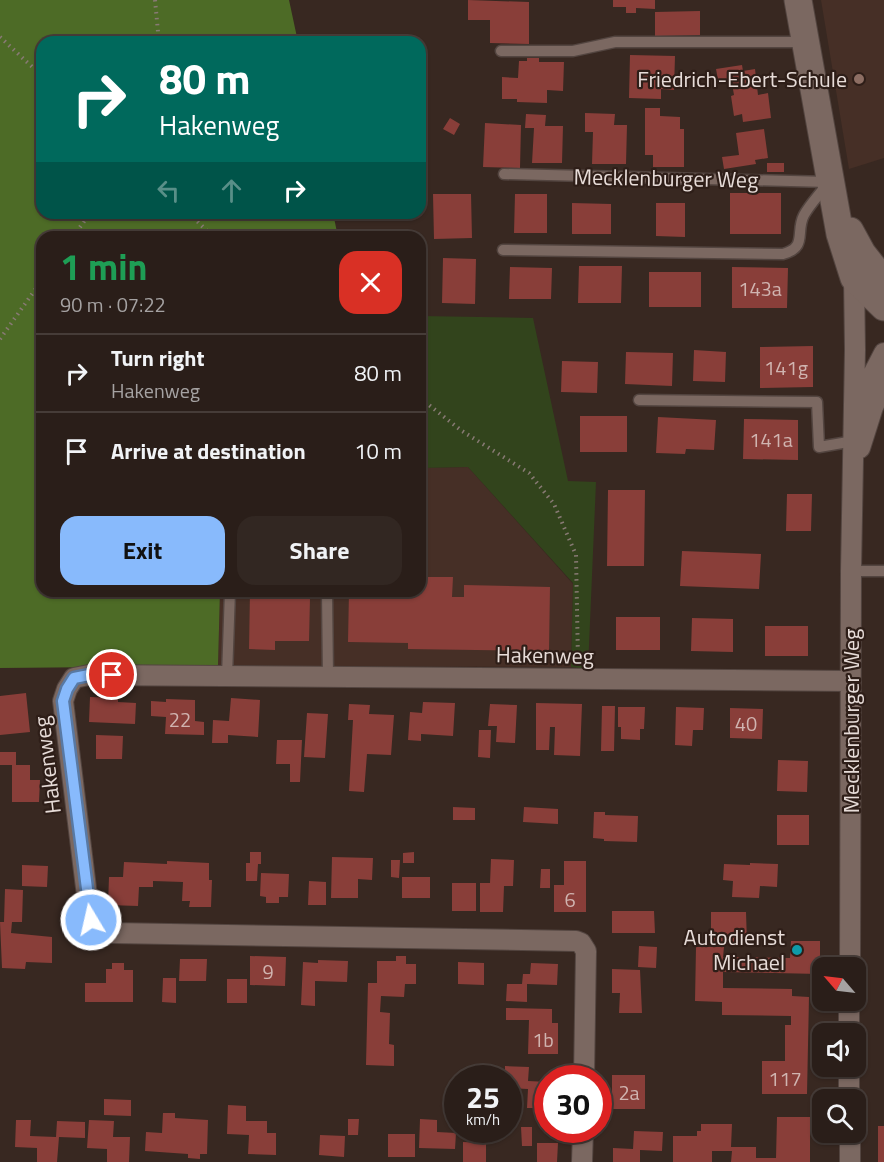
<!DOCTYPE html>
<meta charset="utf-8">
<style>
:root{--surface:#2a1e19;--page:#322722;--text:#f1f3f6;--muted:#a5a2a2;--line:#463c38;--accent:#88bafc}
body{margin:0;font-family:"Titillium Web",sans-serif;background:var(--page);color:var(--text);height:100vh;display:flex;flex-direction:column;font-size:22px;white-space:nowrap}
*{box-sizing:border-box;margin:0}
p{font-size:20px;color:var(--muted)}
.icon{flex:none;width:33px;height:33px;fill:none;stroke:currentColor;stroke-width:2;stroke-linecap:round;stroke-linejoin:round}
.map{position:relative;flex:1;overflow:hidden}
.details{position:absolute;left:36px;top:231px;width:390px;height:366px;display:flex;flex-direction:column;background:var(--surface);border-radius:18px;box-shadow:0 2px 4px #0004,0 0 0 2px var(--line)}
.details>*{flex:none}
.guide{position:absolute;left:36px;top:36px;width:390px;height:183px;border-radius:18px;box-shadow:0 2px 4px #0004,0 0 0 2px var(--line);background:#00695c;color:#fff;overflow:hidden}
.needle{width:39px;rotate:298deg}
.fabs{position:absolute;left:812px;top:957px;display:grid;gap:12px}
.fabs a{display:grid;place-items:center;width:54px;height:54px;border-radius:12px;background:var(--surface);box-shadow:0 2px 4px #0004,0 0 0 2px var(--line);font-size:30px}
.speed{position:absolute;left:444px;top:1065px;display:flex;gap:12px;font-size:30px;font-weight:700;text-align:center}
.speed>*{display:grid;place-content:center;width:78px;height:78px;border-radius:50%;background:var(--surface);box-shadow:0 2px 4px #0004,0 0 0 2px var(--line);line-height:1}
.speed small{font-size:15px;font-weight:400}
.speed .limit{border:9px solid #d22;background:#fff;color:#111}
.pin{position:absolute;display:grid;place-items:center;width:51px;height:51px;color:#fff;margin:-26px;border:3px solid #fff;border-radius:50%;box-shadow:0 2px 6px #0007}
.me{position:absolute;width:66px;margin:-33px;rotate:351deg;stroke-linejoin:round;filter:drop-shadow(0 0 4px #0008)}
.turn{display:flex;align-items:center;gap:21px;height:126px;padding:0 24px;font-size:27px}
.turn .icon{width:78px;height:78px;stroke-width:2.5}
.turn b{display:block;font-size:42px;line-height:51px}
.lanes{display:flex;align-items:center;height:57px;padding:0 24px;background:#0003;justify-content:center;gap:30px;direction:ltr}
.lanes .off{opacity:.35}
.round{display:grid;place-items:center;flex:none;width:63px;height:63px;border-radius:18px;background:var(--page)}
.headline{display:flex;align-items:center;justify-content:space-between;height:102px;padding:0 24px}
h1{font-size:36px;font-weight:700;line-height:45px;color:#1e9e55}
.action{display:flex;gap:12px;margin-top:auto;padding:12px 24px}
.action a{flex:1;height:69px;border-radius:18px;background:var(--accent);color:#111;font-size:24px;font-weight:700;line-height:69px;text-align:center}
.action a+a{background:var(--page);color:var(--text)}
ul{padding:0;list-style:none}
li{display:flex;align-items:center;gap:18px;height:78px;padding:0 24px;border-top:2px solid var(--line)}
li div{flex:1}
li b{display:block;font-size:22px}
li em{font-style:normal}
.map>svg:first-child{display:block}
.built{fill:#462f26}
.green{fill:#32441c}
.forest{fill:#4d6b26}
.building{fill:#893e39}
.lines{fill:none;stroke-linecap:round;stroke-linejoin:round}
.lane-casing{stroke:#534540;stroke-width:13}
.street-casing{stroke:#534540;stroke-width:22}
.secondary-casing{stroke:#534540;stroke-width:29}
.path{stroke:#887a74;stroke-width:4;stroke-dasharray:1.5 4.5;stroke-linecap:butt}
.lane{stroke:#7b6861;stroke-width:10}
.street{stroke:#7b6861;stroke-width:20}
.secondary{stroke:#7b6861;stroke-width:27}
.route-casing{stroke:#5879a4;stroke-width:15}
.route{stroke:#88bafc;stroke-width:10}
.education-dot{fill:#8d6e63;stroke:#2e1e18;stroke-width:2}
.culture-dot{fill:#0f9aa8;stroke:#2e1e18;stroke-width:2}
.labels{text-anchor:middle;dominant-baseline:central;stroke-width:4.5;stroke-linejoin:round;paint-order:stroke}
.number-label{font-size:20px;fill:#d0b4b0}
.poi-label{font-size:22px;fill:#e7dcd8;stroke:#2e1e18;text-anchor:end}
.street-label{font-size:22px;fill:#e7dcd8;stroke:#2e1e18}
</style>
<div class="map">
<svg width="884" height="1162" viewBox="0 0 884 1162">
<rect width="100%" height="100%" fill="#382821"/>
<path class="built" d="M821,0H884V158L849,169Z
M468,467L573,584L571,667L218,666L220,591H420V468Z"/>
<path class="green" d="M420,316L533,318L568,481L596,482L588,669L571,667L573,583L468,467L420,468Z"/>
<path class="forest" d="M0,0H289L298,42H42V213H333L338,237H42V591H220L218,666L0,668Z"/>
<path class="building" d="M468,0L529,2V44L490,43V20H468Z
M613,0H655V9L636,8V13H626V7H613Z
M700,11V35L655,36V12Z
M630,55L675,56L674,90L661,89V99L629,98Z
M527,58H539V62H564L563,91L547,90V103L517,102V99H502V77L518,78L519,61H527Z
M742,65L743,71L755,69L758,95L768,93L771,118L743,122L742,114L734,116L731,96L734,95L731,78L718,80L716,69Z
M645,108H660V116L680,117V129H684V167H653V155H645Z
M585,113L615,114L614,125H627L626,164H592L593,132H585Z
M526,114L546,115L545,126H563L562,163H532L534,128H525Z
M450,118L460,124L454,135L443,129Z
M485,123L521,125L520,168L483,167Z
M764,129L768,158L755,160L756,164L724,169L722,157L739,155L736,133Z
M767,163H784V172H767Z
M730,193H781V234H730Z
M433,194H471L472,238L434,239Z
M515,194H547V233H514Z
M572,203L611,204V234H572Z
M656,203H685V237L656,236Z
M443,258L476,259L475,304L442,303Z
M579,266H622L621,303H578Z
M510,267L552,268L551,299H509Z
M732,267L788,268L787,308H732Z
M649,272H701V307H649Z
M813,346V387L760,388V347Z
M694,350L726,352L725,382L693,381Z
M626,352L673,353L672,386L625,384Z
M562,361L598,362L597,393L561,392Z
M580,416H627V452H580Z
M658,417L716,420L714,450L686,449L685,454L656,453Z
M744,419L798,420V460L743,459Z
M608,490H645L644,566H607Z
M787,494H812L811,531H786Z
M682,551L761,554L759,589L680,586Z
M420,577H453L452,597H464V585L550,587L549,651L408,649V643L348,642L349,591H420Z
M250,591H303V598H310L309,641H275V650L249,649Z
M616,617H660V650H616Z
M692,618L733,619V652L691,651Z
M765,626H808V656H765Z
M26,693L30,732L0,735V696Z
M90,697L118,698V702L136,703L135,724L89,722Z
M231,698L260,700L258,737L228,735V743H212L213,720L229,721Z
M166,699L195,700V721L204,722V735L165,734L166,717L151,716V701L166,702Z
M423,702L455,703L453,736L421,734V741L408,740L410,712L422,713Z
M536,703L582,704L580,756L554,755L555,727H550L549,750H536Z
M349,704L370,705L369,714L394,715L391,755L367,754L364,792L349,791L353,720H348Z
M490,704L517,705L515,743L496,742L497,726H488Z
M602,706H615L614,751H601Z
M618,707H645L644,729H640V740L621,739V727H618Z
M676,707L704,708L703,730H693L692,746L675,745Z
M730,708L763,709L762,739L730,738Z
M307,713L328,714L325,758L304,757Z
M479,730H491L490,758L478,757Z
M96,735L123,736L122,759H96Z
M277,740H302L300,782H290V764H276Z
M0,752H16V765H30V780H40L39,802H12V765H0Z
M778,760L808,761L807,792L777,791Z
M453,807L475,808V820H453Z
M524,807L558,809V824L523,822Z
M594,812H605V815L638,816L637,842L604,841V839L593,838Z
M777,815H809V845H777Z
M250,852H261V864H258L257,881H246V863H250Z
M414,852V863H403V853Z
M332,857L373,858L372,880L358,879V898H331Z
M491,859L514,860L513,886H504L503,912H480V883H490Z
M391,860H400L399,878L391,877Z
M167,861L209,863V880H212L211,907H189L190,901H182L183,882L153,881V887H139L138,906L108,905L109,877H123L124,862L167,864Z
M564,861H586V912H554V885H564Z
M750,863L778,864L777,887L760,886L759,898L732,897L733,881L723,880L724,864L750,865Z
M22,865L48,866L47,887L22,886Z
M541,869H550V888H540Z
M261,873L289,874L288,897H279V903H266V897L260,896Z
M402,877H430V898H402Z
M309,881L326,882V905H308Z
M452,883H476V911H452Z
M5,889L23,890L22,922H12L11,933L52,937V963L26,962L25,969L2,968L0,922H4Z
M612,911H654L655,933H612Z
M711,912H746L747,943H711Z
M791,941H820V974L723,972V988L792,989V996L809,997L807,1094H762V1061H785V1025H791V1016L722,1015V1002L695,1001L696,947H724L723,957L790,958Z
M639,946L657,947L656,968L638,967Z
M250,956L286,957L285,986L250,985Z
M396,956H406V964H416V984H405L404,997L381,996L380,1012L390,1013L389,1044L394,1045V1066L366,1065L368,983H377V961H396Z
M180,959H207L206,981H179Z
M318,960L348,961L347,982L315,981V1006L301,1005L303,962L318,963Z
M458,962L484,963V985L458,984Z
M112,963H124V970H133V1002H85V983H106V969H112Z
M531,963L558,964L557,985L527,984V1002L506,1001L507,984H522L523,974H530Z
M612,969L640,970L642,1013H619L620,993H612Z
M163,978H176V1003L162,1002Z
M227,979H247V1003H227Z
M506,1008L552,1009V1023H558V1054H528L529,1020H506Z
M505,1066L529,1067L528,1081L548,1082V1114H536V1108H527L528,1089L508,1088V1078H505Z
M612,1075H645V1109H612Z
M104,1099L131,1100V1116L104,1115Z
M228,1105L246,1106V1121H267V1133H276V1155L248,1154L249,1135L227,1134Z
M163,1113H175V1118L208,1120L207,1154H200V1159L188,1158V1154L145,1151L146,1132L162,1133Z
M777,1117H810V1162H731L732,1151H712V1162H673V1136H697V1131H701V1124H732L731,1147H756V1158H776Z
M348,1119H359L358,1135H348Z
M420,1119L437,1120V1132L456,1133L455,1149L419,1148Z
M16,1120H31L30,1136L56,1137L57,1121L85,1122V1138L59,1137L57,1162H37V1148L15,1147Z
M89,1120L114,1121L113,1137H130L129,1162H107V1149L87,1148Z
M878,1126H884V1162H878Z
M521,1127H532V1146H522Z
M634,1131L663,1132L662,1151L640,1150V1162H613V1148L633,1149Z
M388,1134H415V1157H388Z
M320,1135L345,1136L344,1157L319,1155Z
M463,1142L486,1143V1162H463Z
M537,1143H558L557,1162H537Z"/>
<g class="lines">
<g class="lane-casing">
<path id="lane" d="M501,51H573L615,42H805
M504,174L829,182
M503,250L783,254C808,247 795,232 804,215C810,204 820,194 827,184
M639,400L817,402L819,447L854,441
M851,571H884
M327,591L328,677
M227,676L230,591"/>
</g>
<g class="street-casing">
<path id="street" d="M856,407L884,353
M860,448L873,407L884,385
M850,968L851,571L855,350L854,278
M849,1034V1000
M584,1078L586,951L581,943L576,941L112,933L98,930L91,920L89,912L63,701L67,689L74,678L89,675L851,681
M849,1100V1066
M850,1132V1162
M582,1162L583,1130"/>
</g>
<g class="secondary-casing">
<path id="secondary" d="M798,0L840,234L854,278L884,307
M850,231L862,253L884,281"/>
</g>
<path class="path" d="M155,0L159,42
M0,37L42,76
M189,213L213,237
M73,237L90,213
M0,339L42,280
M420,398L462,431L529,473L554,504L576,555L578,662"/>
<use href="#lane" class="lane"/>
<use href="#street" class="street"/>
<use href="#secondary" class="secondary"/>
</g>
<g class="lines">
<g class="route-casing">
<path id="route" d="M91,920L63,701L67,689L74,678L89,675H112"/>
</g>
<use href="#route" class="route"/>
</g>
<circle class="education-dot" cx="859" cy="79" r="6"/>
<circle class="culture-dot" cx="797" cy="950" r="6"/>
<g class="labels">
<g class="number-label">
<text x="760" y="288">143a</text>
<text x="786" y="367">141g</text>
<text x="771" y="439">141a</text>
<text x="180" y="719">22</text>
<text x="746" y="723">40</text>
<text x="570" y="899">6</text>
<text x="268" y="971">9</text>
<text x="543" y="1039">1b</text>
<text x="785" y="1078">117</text>
<text x="629" y="1092">2a</text>
</g>
<g class="poi-label">
<text x="847" y="79">Friedrich-Ebert-Schule</text>
<text x="785" y="937">Autodienst<tspan x="785" dy="25">Michael</tspan></text>
</g>
<g class="street-label">
<text transform="translate(666 178) rotate(1)">Mecklenburger Weg</text>
<text transform="translate(545 655) rotate(1)">Hakenweg</text>
<text transform="translate(851 721) rotate(-90)">Mecklenburger Weg</text>
<text transform="translate(47 765) rotate(-97)">Hakenweg</text>
</g>
</g>
</svg>
<div class="fabs">
<a><svg class="needle" viewBox="-14 -14 28 28"><path d="M0-13l5 13h-10z" fill="#e53935"/><path d="M0 13l5-13h-10z" fill="#a5a2a2"/></svg></a>
<a><svg class="icon" aria-label="sound" viewBox="0 0 24 24"><path d="M4 9h4l5-4v14l-5-4H4zM17 9q2 3 0 6"/></svg></a>
<a><svg class="icon" aria-label="search" viewBox="0 0 24 24"><circle cx="10" cy="10" r="6"/><path d="M15 15l6 6"/></svg></a>
</div>
<div class="speed"><div>25<small>km/h</small></div><div class="limit">30</div></div>
<div class="pin" style="left:112px;top:675px;background:#d93025"><svg class="icon" aria-label="arrive" viewBox="0 0 24 24"><path d="M6 21V4h12l-3 4 3 4H6"/></svg></div>
<svg class="me" style="left:91px;top:920px" viewBox="-20 -20 40 40"><circle r="17" fill="#88bafc" stroke="#fff" stroke-width="3"/><path d="M0-11L8 9 0 5-8 9z" fill="#fff"/></svg>
<div class="guide">
<div class="turn"><svg class="icon" aria-label="right" viewBox="0 0 24 24"><path d="M7 20v-9h11M14 6l5 5-5 5"/></svg><div><b>80 m</b>Hakenweg</div></div>
<div class="lanes"><svg class="icon off" aria-label="left" viewBox="0 0 24 24"><path d="M17 20v-9H6M10 6l-5 5 5 5"/></svg><svg class="icon off" aria-label="ahead" viewBox="0 0 24 24"><path d="M12 20V5M6 11l6-6 6 6"/></svg><svg class="icon" aria-label="right" viewBox="0 0 24 24"><path d="M7 20v-9h11M14 6l5 5-5 5"/></svg></div>
</div>
<section class="details">
<div class="headline"><div><h1>1 min</h1><p>90 m · 07:22</p></div><a class="round" style="background:#d93025;color:#fff"><svg class="icon" aria-label="close" viewBox="0 0 24 24"><path d="M6 6l12 12M18 6L6 18"/></svg></a></div>
<ul>
<li><svg class="icon" aria-label="right" viewBox="0 0 24 24"><path d="M7 20v-9h11M14 6l5 5-5 5"/></svg><div><b>Turn right</b><p>Hakenweg</p></div><em>80 m</em></li>
<li><svg class="icon" aria-label="arrive" viewBox="0 0 24 24"><path d="M6 21V4h12l-3 4 3 4H6"/></svg><div><b>Arrive at destination</b></div><em>10 m</em></li>
</ul>
<div class="action"><a>Exit</a><a>Share</a></div>
</section>
</div>
